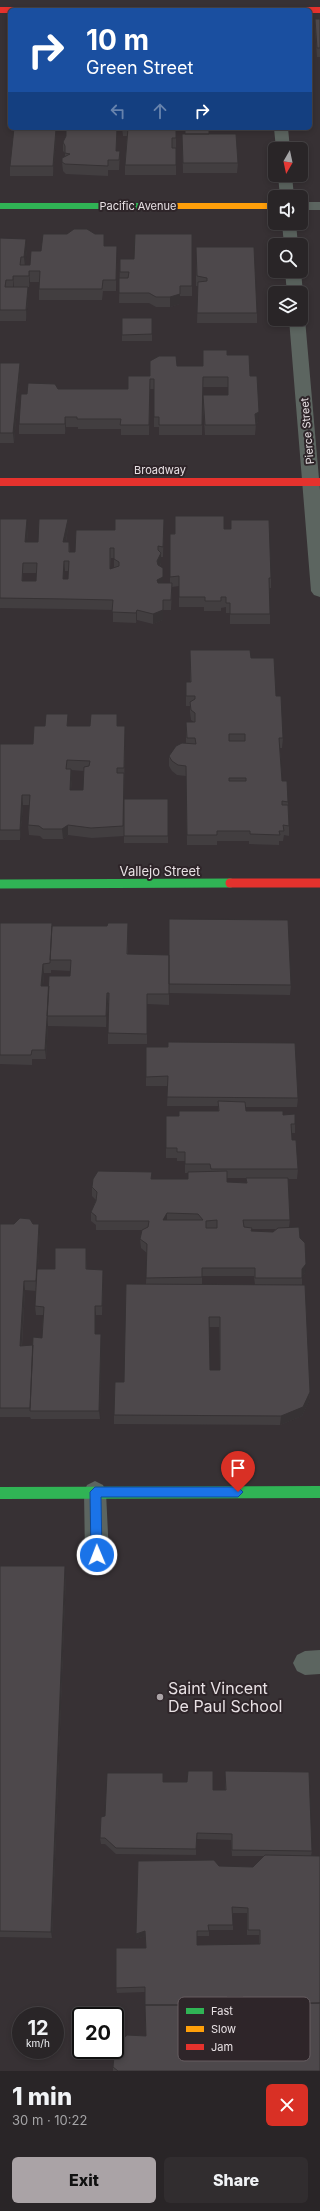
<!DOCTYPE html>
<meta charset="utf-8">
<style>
:root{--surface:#292527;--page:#312d2f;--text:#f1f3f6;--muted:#a5a5a7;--line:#454244;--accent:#aaa3a6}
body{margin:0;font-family:Inter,sans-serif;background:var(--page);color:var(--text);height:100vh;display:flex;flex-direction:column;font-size:15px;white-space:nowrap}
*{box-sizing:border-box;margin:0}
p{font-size:13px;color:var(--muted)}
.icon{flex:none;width:22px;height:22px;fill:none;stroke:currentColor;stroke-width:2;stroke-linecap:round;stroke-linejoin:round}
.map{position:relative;height:2071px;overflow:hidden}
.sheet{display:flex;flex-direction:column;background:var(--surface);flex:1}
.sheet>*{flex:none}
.guide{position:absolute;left:8px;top:8px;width:304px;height:122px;border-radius:6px;box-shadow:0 2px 6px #0003,0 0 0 1px var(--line);background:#1a4fa0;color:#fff;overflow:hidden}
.needle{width:26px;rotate:189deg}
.buttons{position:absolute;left:268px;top:142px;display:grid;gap:8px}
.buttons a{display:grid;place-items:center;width:40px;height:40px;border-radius:6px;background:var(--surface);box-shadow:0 2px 6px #0003,0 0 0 1px var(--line);font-size:20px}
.speed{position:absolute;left:12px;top:2007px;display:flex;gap:8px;font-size:20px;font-weight:700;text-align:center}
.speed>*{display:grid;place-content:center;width:52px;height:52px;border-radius:50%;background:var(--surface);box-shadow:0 2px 6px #0003,0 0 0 1px var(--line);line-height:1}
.speed small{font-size:10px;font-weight:400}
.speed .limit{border:2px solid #111;border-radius:6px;background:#fff;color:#111}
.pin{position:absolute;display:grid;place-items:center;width:34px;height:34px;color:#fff;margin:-41px -17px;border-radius:50% 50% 50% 0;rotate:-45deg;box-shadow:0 0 4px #0007}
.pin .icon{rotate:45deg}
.me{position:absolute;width:44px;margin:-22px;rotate:359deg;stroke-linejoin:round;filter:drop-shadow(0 0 3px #0008)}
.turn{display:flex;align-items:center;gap:14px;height:84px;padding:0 12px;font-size:18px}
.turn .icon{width:52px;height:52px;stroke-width:2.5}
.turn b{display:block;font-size:28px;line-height:34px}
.lanes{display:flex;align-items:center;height:38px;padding:0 12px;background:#0003;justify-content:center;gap:20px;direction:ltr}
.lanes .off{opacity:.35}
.round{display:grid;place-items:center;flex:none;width:42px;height:42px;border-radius:6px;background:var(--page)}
.overview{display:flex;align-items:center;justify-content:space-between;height:68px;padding:0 12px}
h1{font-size:24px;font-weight:800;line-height:30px}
.button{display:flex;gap:8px;margin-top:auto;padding:8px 12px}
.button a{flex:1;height:46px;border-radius:6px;background:var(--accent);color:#111;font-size:16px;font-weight:800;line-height:46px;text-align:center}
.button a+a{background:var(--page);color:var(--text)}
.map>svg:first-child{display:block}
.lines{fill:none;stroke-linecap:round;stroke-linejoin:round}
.lane{fill:#5c6560;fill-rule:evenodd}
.street{fill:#5c6560;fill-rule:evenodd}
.fast-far2{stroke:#30b455;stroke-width:6}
.fast-far1{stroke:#30b455;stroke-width:9}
.fast{stroke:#30b455;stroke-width:12}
.slow{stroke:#ff9f0a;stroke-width:6}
.jam-far2{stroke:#e5322d;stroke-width:6}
.jam-far1{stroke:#e5322d;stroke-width:8}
.jam{stroke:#e5322d;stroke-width:9}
.wall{fill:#423e40;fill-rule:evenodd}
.shaded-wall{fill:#363234}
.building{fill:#4d484b;stroke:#363234;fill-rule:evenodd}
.route{fill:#1a73e8;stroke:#114b97}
.poi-dot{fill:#aaa3a6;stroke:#2e2529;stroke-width:1.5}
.labels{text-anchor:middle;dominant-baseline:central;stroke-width:4;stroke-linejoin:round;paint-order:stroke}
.far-street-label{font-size:11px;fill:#e8e1e4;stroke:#2e2529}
.street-label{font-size:13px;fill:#e8e1e4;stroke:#2e2529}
.near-poi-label{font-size:16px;fill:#e8e1e4;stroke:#2e2529;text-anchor:start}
.key{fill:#2e2529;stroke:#665d61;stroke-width:1}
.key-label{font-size:11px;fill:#e8e1e4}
</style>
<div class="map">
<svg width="320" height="2071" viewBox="0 0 320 2071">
<rect width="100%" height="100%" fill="#373134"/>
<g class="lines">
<path class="lane" d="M95,1481L103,1485L106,1492L109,1555L105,1563L97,1566L89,1563L85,1555L84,1492L87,1485Z
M320,1650V1674L305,1675L297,1671L293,1663L297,1655L305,1651Z"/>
<path class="street" d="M274,128H288L290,149H276Z
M278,175H292L294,197H280Z
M301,202H320V210H301Z
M282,223H296L298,245H284Z
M285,271H301L303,293L301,295V293H287Z
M301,315L305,319L320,490V597L314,595L311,591L289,319H301Z"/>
<path class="fast-far2" d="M0,206H168"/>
<path class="fast-far1" d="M0,884L230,883"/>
<path class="fast" d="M0,1493L320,1492"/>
<path class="slow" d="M168,206H275"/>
<path class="jam-far2" d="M0,10H320"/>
<path class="jam-far1" d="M0,482H320"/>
<path class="jam" d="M230,883H320"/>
</g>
<path class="wall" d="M315,19H320V57H317L315,28Z
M10,54V71L8,70L7,60L10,56Z
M117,128L116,151H120L119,170H108V176L66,174L63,171L62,162L65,157V153L63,151V142Z
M122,128H176V148H172H176V175H125V165L127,136H123Z
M46,129H56V138L53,176H10V166Z
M182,134H209L238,163L237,173H183Z
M0,238L27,250L25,265H30L41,251L104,246H117L116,291H103L102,300H39V282H30L29,287H14H28V298L26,321H0Z
M196,247L257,313V323H197L198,286H196Z
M120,259L192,286V296H180V304L170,307H156L149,303H119Z
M122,318H152V341H122Z
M203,350L227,355L250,376L258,422L256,424L255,435H205L203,405V395H228V387H203L202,435H159V427H154V389H150L149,435H121V429H78V427H66L65,434H19V424L27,394L58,389H128L150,376L177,366H203Z
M0,363H20V373L14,443H0Z
M0,519L28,529L27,542H38L68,529L66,542H69L70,552H75L115,530L164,519L163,557H161V563L160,566L163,583H170V534L224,529L271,578V588H269L270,614V624H230V613H226V607L221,608V611H204V607H179V586L172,587L171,610H163V620L153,624L137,620L136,623L113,622V610L67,609L0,608ZM111,558H114V568L110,569ZM65,571H68V579H64ZM23,573H36V581H23Z
M190,650L251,658L276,696L283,738L282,748H280L282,781L288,802L289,826V836L284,835L283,841H279V845L249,844V841H217V845H187L186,776L177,775L172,771L169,766V756L186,743V722H194L191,720L190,712V706H186V682H190Z
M68,726H125L124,799H168V843H124V836L92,838L68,835L63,839H43L40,836L29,835L28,825L30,805H23L20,840H0V744H33ZM71,770L84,771L83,790H71L72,779Z
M0,923L52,926L128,934V954L291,985L290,995L169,993V1005L147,1004V1044H108V1033L109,1003H108L106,1027L48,1026L46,1059H32V1065L0,1064ZM51,970L71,971L70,976L49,986H43L44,973H51Z
M146,1047L298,1098L297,1107H245L246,1111L283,1115L295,1124V1133H292V1140L298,1169L297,1179H288L290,1220L289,1227L300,1238L305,1273L302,1276V1285L310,1392L309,1401L302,1416L280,1425L114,1424V1415L124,1382L146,1284L147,1253L141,1248L140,1239L142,1230H96V1225L91,1221V1212L96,1200L92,1196V1187L152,1179H188V1173H185V1161H177V1158H166V1116H179L218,1111V1106H167L168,1086H146ZM227,1178H246V1183L227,1182ZM252,1229H276L273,1232L252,1231ZM202,1276H254L255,1285L202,1284ZM209,1327H219L220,1370H210Z
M0,1224L40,1234L38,1269H55L87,1257V1269L103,1278L102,1315H96L95,1334L101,1343L100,1419H31L30,1417H0ZM25,1290L36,1291L35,1306L36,1315H43L42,1338L33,1345L22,1346Z
M0,1566L66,1575L52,1938L0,1937Z
M225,1771L312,1851L311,1856L320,2071H113V2067L146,2036L145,1992L117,1993L116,1988L146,1948V1936L136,1939V1934L219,1866L253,1867L264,1856H232L231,1840L196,1839V1855L116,1854L105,1844H101L100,1838L105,1816L163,1782L213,1790H225ZM233,1913H247V1935H259V1944L197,1945V1936H209V1930H233ZM227,2002H242L243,2009H252L253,2044H239L228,2025L202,2013V2010H227Z"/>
<path class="shaded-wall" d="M56,129V138L53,176V166Z
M26,239L27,250L25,268L24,257Z
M117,246V257L116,291V280Z
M29,271L30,282L29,287Z
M13,276L14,287L13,291Z
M28,287V298L26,321V310Z
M180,294V304L170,307V297Z
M20,363V373L14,443L13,433Z
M259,412L258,422L255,425V414Z
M65,417L66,427L65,434Z
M27,519L28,529L26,552L25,542Z
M68,519V529L64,552L63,542Z
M158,546V556L161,553V563L157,571Z
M64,561L65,571L64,589L63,579Z
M23,563V573L22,591V581Z
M163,577V587L157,590V580Z
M137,610V620L136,623V613Z
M163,610V620L153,624V614Z
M71,769L72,779L70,800V790Z
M22,795L23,805L20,840V830Z
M68,825V835L63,839L62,829Z
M43,964L44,973L42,996L41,986Z
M107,993L108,1003L106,1027V1016Z
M47,1016L48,1026L46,1059L45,1050Z
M167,1213V1222L163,1220Z
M39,1224L40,1234L37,1291L36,1281Z
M86,1248L87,1257L86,1278Z
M306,1264L305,1273L301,1278L302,1269Z
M24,1281L25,1290L21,1355L20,1346Z
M95,1306L96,1315L95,1343Z
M101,1334V1343L100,1419L99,1411Z
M310,1392L309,1401L302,1416L280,1425L281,1416Z
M65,1566L66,1575L52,1938L51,1932Z
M145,1931L146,1936L136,1939V1934Z"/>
<path class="building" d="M315,19H320V48H317Z
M10,54V62L7,60L10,56Z
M14,128H45V129H56L53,166H10Z
M66,128H117L116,151H120L119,160H108V166L65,164L62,162V158L70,154L65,153V146L63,142L66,136Z
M128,128H176V138H172V148H176V165H125Z
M185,128H209V134H185Z
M182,134H236L238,163H183Z
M74,229H87L95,234H104V246H117L116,280H103L102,289H39L40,271H29V276H13V280H6L5,287H28L26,310H0V238L26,239L24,257H21L20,265H30L31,251H41L43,234H67Z
M135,234H192V286H180V294L170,297H156L149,293H119V278H128L129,272H120V259H134Z
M196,247H254L257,313H197L198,282L207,281V278L197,276Z
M122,318H152V334L122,335Z
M203,350H227V355H249L250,376H257L259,412L255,414L256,425H205L203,395H228V377H203L202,425H159V417H154V379H150L149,425H120L121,419H77V417H65V424H19L21,394H27L28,383L55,384L58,389H128V376H150V361L159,356H176L177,366H203Z
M0,363H20L13,433H0Z
M175,516H224V529H231V520H269L271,578H269L270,614H230V603H226V597H221V601H205V597H179V576L170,577V534H175Z
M0,519H27L25,542H38L39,519H68L63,542H69V552H75L76,530H115V519H164L163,547L158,546V550L161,553L157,561L158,565L163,568V577L157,580L158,583H172L171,600H163V610L153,614L137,610L136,613L112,612L113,600L67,599L0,598ZM110,548H114V559L119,562V566L110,569ZM64,561H69L68,579H63ZM23,563H37L36,581H22Z
M190,650H250L251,658H274L276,696H281L283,738H279L282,781H287L288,802L282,801V805H288L289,826L283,825L284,831H279L280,835L250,834V831H217V835H187L186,766L178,765L172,761L169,756L176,746L182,743L196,744L195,738H187L186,722H195V713L191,710L190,702L195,699V696H186V682H191ZM229,734H245V741H229ZM229,778H246V781H229Z
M46,714H68L67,726H90L91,714H117V726H125L124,768H117V773H124L123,826L91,828L68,825L62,829H43L39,826L28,825L30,795H22L20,830H0V744H33L34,726H45ZM67,760L90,761L89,766L84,767L83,790H70L71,769H66Z
M124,799H168V836H124Z
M169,919L288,920L291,985L169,984Z
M0,923H52L50,963L43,964L41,986H49L45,1050H32L31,1055H0Z
M108,923H128L127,954L169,955V994H147V1034L108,1033L109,993H107L106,1016H47L49,976H70L71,960H50L52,926H107Z
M168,1042L295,1043L298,1098L167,1097L168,1076L146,1077V1047H168Z
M218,1101L245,1102L246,1111H283V1115L295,1114V1124H291L292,1140H296L298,1169H211L210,1164H185V1152H177V1148H166V1116H179V1111H219Z
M98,1171L152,1172L151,1179H188V1172L227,1171V1182L247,1183L246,1178H288L290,1220H243L244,1227L252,1228L251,1231L273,1232L278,1228L299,1227L300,1238L305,1243L306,1264L302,1269V1278H255V1268H202V1277L146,1278L147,1244L140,1239L142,1230L148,1227L149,1221H96V1216L91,1212L96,1201L97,1192L92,1187L93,1179ZM167,1213L198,1214L203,1220H163ZM217,1220V1228H206V1221Z
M20,1218L30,1219L33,1224H39L36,1281H24L20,1346L33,1345L30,1408H0V1224H14Z
M55,1248H86V1269L103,1270L102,1306H95V1334H101L99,1411H30L33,1337L42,1338L44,1307L35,1306L37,1269H55Z
M126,1284L305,1285L310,1392L303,1407L281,1416L114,1415L115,1382H124ZM209,1317H220V1370H210Z
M0,1566H65L51,1932L0,1931Z
M188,1771H213V1790H226L225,1771L309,1772L312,1851L232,1850V1834L197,1833L196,1849L116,1848L105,1838H100L101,1817L105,1816L107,1773H163V1782H187Z
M265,1855L320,1856V2003L243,2004V1997H227V2005H145V1987L116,1988V1948H146L145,1931L136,1934L138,1861L214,1860L219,1866L253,1867ZM232,1907L248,1908V1930H260V1944L197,1945V1931H209L208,1925H233Z
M320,2003V2071H118L113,2067L115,2046L127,2035L146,2036L145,2005H203L202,2013H228V2025H238L239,2044H254L253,2004Z"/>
<path class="route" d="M95,1487H238L243,1492L238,1497H101L102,1555L101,1559L97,1560L93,1559L91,1555L90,1492Z"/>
<circle class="poi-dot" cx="160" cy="1697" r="4"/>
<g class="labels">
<g class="far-street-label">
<text x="138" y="206">Pacific Avenue</text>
<text transform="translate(307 431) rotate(-95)">Pierce Street</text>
<text x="160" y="470">Broadway</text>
</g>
<g class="street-label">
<text x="160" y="871">Vallejo Street</text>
</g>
<g class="near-poi-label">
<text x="168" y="1688">Saint Vincent<tspan x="168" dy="18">De Paul School</tspan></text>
</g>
</g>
<rect x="178" y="1997" width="132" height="64" rx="6" class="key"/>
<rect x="186" y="2008" width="18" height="6" fill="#30b455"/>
<rect x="186" y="2026" width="18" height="6" fill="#ff9f0a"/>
<rect x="186" y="2044" width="18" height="6" fill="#e5322d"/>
<g class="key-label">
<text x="211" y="2015">Fast</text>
<text x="211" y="2033">Slow</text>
<text x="211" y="2051">Jam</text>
</g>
</svg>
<div class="buttons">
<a><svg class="needle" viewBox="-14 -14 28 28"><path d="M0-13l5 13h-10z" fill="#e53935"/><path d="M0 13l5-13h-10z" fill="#a5a5a7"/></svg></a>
<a><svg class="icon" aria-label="sound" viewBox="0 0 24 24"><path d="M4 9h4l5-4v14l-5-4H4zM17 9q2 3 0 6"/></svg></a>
<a><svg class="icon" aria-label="search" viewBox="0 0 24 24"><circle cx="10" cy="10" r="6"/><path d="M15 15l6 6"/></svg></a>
<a><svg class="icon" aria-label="layers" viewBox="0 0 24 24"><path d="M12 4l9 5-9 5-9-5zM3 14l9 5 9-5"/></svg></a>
</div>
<div class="speed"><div>12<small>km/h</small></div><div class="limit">20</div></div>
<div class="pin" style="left:238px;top:1492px;background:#d93025"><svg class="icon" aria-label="arrive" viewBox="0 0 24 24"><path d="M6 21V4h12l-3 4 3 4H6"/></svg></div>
<svg class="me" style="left:97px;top:1555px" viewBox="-20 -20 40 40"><circle r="17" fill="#1a73e8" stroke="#fff" stroke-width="3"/><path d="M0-11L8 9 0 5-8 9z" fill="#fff"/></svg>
<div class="guide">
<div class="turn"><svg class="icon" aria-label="right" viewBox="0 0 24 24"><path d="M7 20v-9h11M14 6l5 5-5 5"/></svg><div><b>10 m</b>Green Street</div></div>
<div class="lanes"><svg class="icon off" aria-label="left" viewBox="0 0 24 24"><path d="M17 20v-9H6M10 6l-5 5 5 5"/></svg><svg class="icon off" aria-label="ahead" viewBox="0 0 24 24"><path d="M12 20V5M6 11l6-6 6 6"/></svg><svg class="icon" aria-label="right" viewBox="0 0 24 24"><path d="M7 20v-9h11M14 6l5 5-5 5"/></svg></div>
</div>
</div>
<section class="sheet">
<div class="overview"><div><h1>1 min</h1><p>30 m · 10:22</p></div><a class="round" style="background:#d93025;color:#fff"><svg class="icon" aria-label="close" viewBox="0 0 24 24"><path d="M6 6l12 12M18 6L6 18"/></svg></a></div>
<div class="button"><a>Exit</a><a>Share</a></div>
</section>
